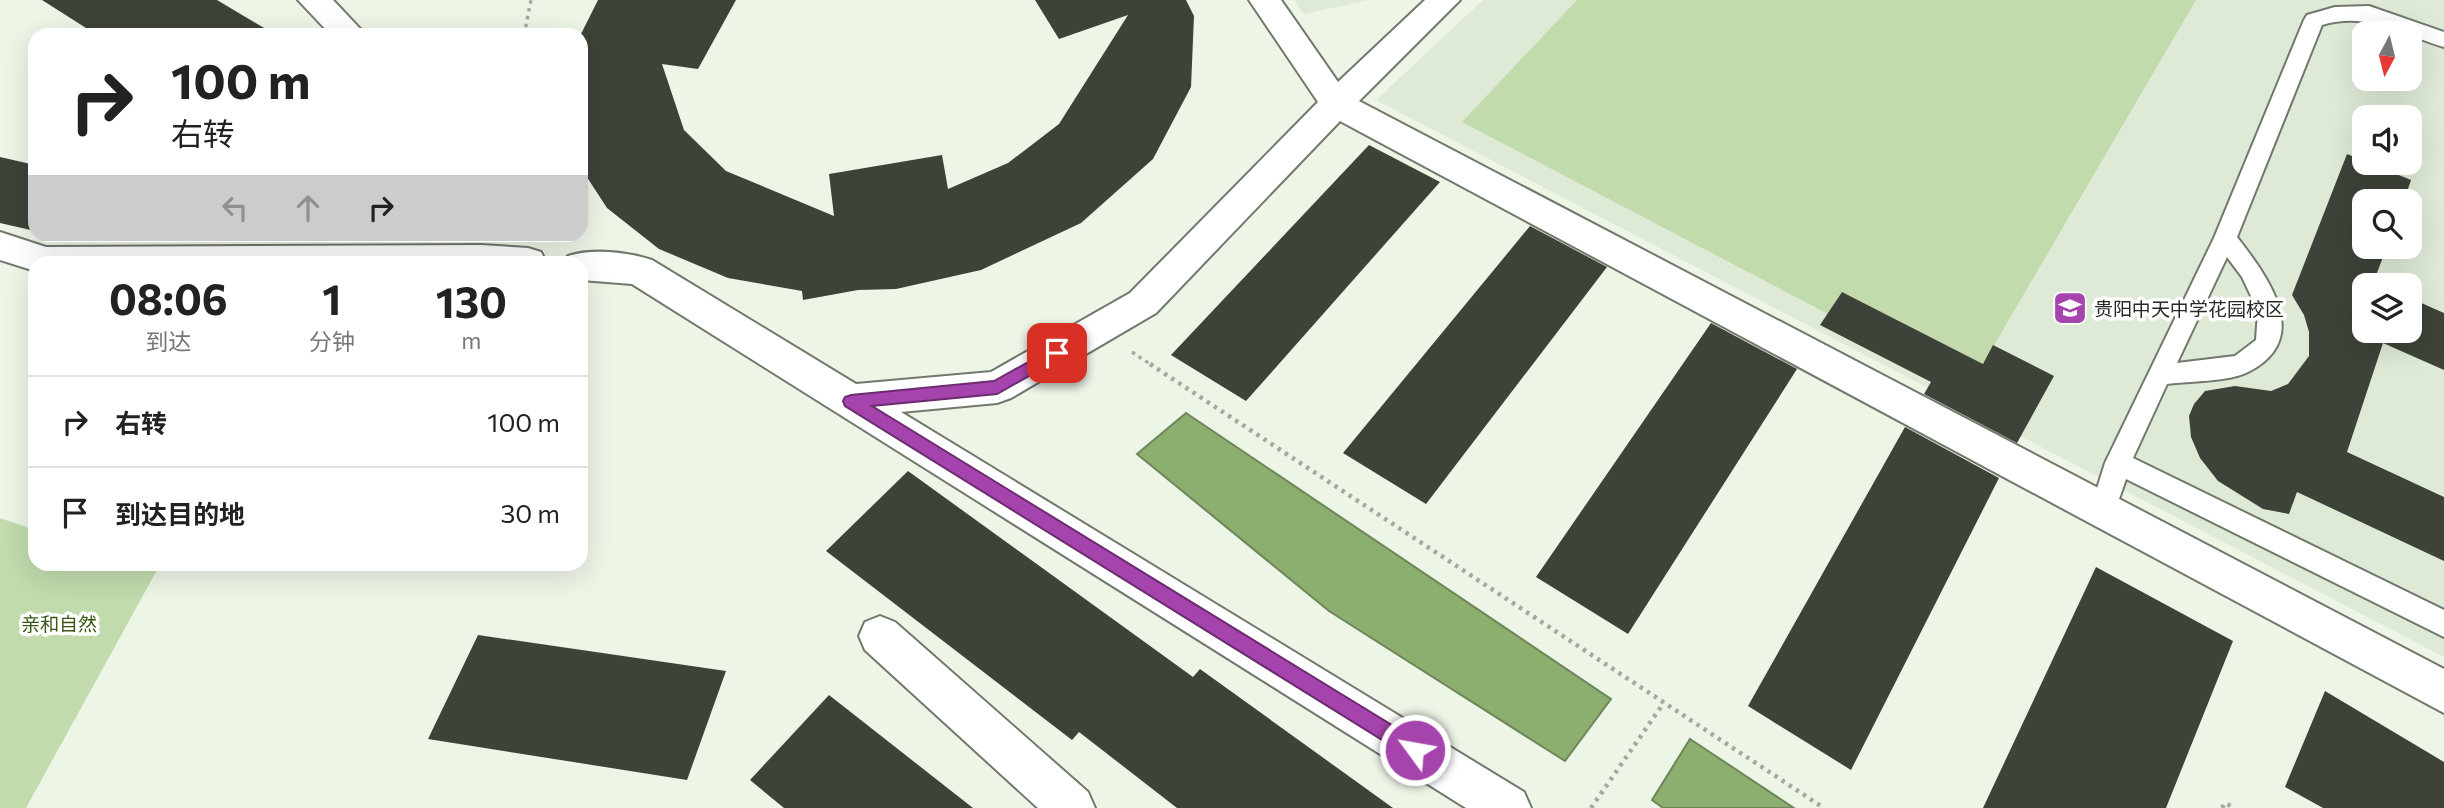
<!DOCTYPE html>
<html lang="zh">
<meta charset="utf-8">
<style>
:root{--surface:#fff;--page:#f6f6f6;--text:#222;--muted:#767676;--line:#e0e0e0}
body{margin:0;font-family:Commissioner,"Noto Sans SC",sans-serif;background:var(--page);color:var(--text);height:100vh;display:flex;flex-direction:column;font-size:26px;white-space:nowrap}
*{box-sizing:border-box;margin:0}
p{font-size:23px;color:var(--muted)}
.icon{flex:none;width:38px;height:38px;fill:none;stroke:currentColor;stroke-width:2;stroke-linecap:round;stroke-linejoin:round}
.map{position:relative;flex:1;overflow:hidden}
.details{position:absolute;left:28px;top:256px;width:560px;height:315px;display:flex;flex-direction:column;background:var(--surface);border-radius:21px;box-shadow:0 7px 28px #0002}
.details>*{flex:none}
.hud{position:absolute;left:28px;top:28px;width:560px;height:214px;border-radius:21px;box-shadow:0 7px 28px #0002;background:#fff;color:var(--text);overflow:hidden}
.needle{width:46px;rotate:187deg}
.fabs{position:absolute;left:2352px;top:21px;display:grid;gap:14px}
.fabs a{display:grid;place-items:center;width:70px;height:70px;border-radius:14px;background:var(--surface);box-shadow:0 7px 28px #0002;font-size:35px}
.pin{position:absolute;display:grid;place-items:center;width:60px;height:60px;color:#fff;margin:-30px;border-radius:14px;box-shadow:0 4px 10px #0006}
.me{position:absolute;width:77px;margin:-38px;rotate:302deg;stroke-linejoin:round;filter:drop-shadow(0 0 5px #0008)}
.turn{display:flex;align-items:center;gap:24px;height:147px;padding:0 28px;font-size:32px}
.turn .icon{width:91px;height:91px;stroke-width:2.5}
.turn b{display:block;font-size:49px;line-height:60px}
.lanes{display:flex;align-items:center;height:66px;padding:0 28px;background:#0003;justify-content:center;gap:35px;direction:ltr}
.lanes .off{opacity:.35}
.eta{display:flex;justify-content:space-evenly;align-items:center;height:119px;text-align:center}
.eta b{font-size:42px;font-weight:700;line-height:49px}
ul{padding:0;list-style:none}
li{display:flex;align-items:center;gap:21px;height:91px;padding:0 28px;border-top:2px solid var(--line)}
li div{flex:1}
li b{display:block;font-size:26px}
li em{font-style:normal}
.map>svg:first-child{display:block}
.built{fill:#deead6;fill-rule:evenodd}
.green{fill:#c1dbad}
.water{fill:#8cae6f;stroke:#6e8659;stroke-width:2}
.building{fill:#3d4339}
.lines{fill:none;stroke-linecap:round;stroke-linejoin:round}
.service-casing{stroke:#71786c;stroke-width:4}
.minor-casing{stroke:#71786c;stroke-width:4}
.path-far1{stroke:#a4aa9f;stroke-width:3.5;stroke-dasharray:3.5 4.5;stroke-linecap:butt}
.path{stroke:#a4aa9f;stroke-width:4.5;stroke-dasharray:3.5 5;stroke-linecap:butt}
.service{fill:#fff;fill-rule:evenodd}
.minor{fill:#fff;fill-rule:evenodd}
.route{fill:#a544ac;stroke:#6b2c70;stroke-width:2}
.labels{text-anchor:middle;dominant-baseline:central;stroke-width:7;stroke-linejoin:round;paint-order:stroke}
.poi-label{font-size:19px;fill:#282a25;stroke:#fff;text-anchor:start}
.park-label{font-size:19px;fill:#385715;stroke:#fff}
</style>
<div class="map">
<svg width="2444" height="808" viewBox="0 0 2444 808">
<rect width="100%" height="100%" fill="#edf5e7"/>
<path class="built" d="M1294,0H1370L1304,14Z
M1483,0H2444V657L1376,100ZM2364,33H2410V79H2364ZM2364,117H2410V163H2364ZM2364,201H2410V247H2364ZM2364,285H2410V331H2364Z"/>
<path class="green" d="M1577,0H2196L1983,364L1842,292L1828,314L1462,122Z
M0,518L35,530V564H137L157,570L26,808H0Z"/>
<path class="water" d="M1186,413L1611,699L1565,761L1329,611L1137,454Z
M1690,739L1794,808H1663L1652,800Z"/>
<path class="building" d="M42,0H217L276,35H97Z
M598,0H736L698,69L662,64L684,130L726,171L834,216L829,174L942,155L948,189L1008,163L1059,124L1128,15L1059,39L1035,0H1186L1194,16L1191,87L1153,159L1081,223L981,270L896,289L858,290L803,300L802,291L728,278L659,249L607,208L581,168V34Z
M1369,145L1440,182L1246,401L1171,355Z
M2347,154L2411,180L2404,201H2364V247H2387L2373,283L2379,285H2364V331H2410V298L2444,313V370L2383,343L2347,452L2444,497V561L2297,492L2289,514L2263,509L2218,481L2200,458L2191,437L2189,416L2194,404L2205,391L2235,386L2271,391L2288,384L2309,356V332L2304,315L2292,295Z
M0,157L35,165V231L0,223Z
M1530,226L1607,267L1426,504L1343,453Z
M1842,292L1983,364L1993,345L2054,376L2017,443L1924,394L1931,382L1820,325Z
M1711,323L1797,369L1628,634L1536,577Z
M1905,427L1999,478L1851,770L1748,706Z
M908,471L1193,677L1200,669L1393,808H1177L1079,732L1072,740L826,551Z
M2096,567L2233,641L2166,808H1983Z
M478,635L726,671L687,780L428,739Z
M2325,691L2444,762V808H2323L2285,787Z
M829,695L973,808H784L750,780Z"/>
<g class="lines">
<g class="service-casing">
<path id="service" d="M2369,6L2444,32V47C2402,35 2369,11 2322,25L2237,237C2268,277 2314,339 2248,372C2229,382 2189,381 2167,384L2133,458L2444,610V637L2126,479L2112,519L2103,522L2094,519L2090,511L2105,463L2214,238L2304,20L2307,15L2335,7ZM2227,257L2242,277L2258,311L2256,340L2235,356L2177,363Z"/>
</g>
<g class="minor-casing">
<path id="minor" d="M298,0H333L366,35H331Z
M1249,0H1281L1338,82L1425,0H1460L1359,101L2444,669V713L1340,121L1156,313L1011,398L997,403L901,412L1524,792L1531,808H1466L632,284L581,280V262H565L568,256C592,248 628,252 652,260L856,384L991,372L1130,293L1318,102Z
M0,232L46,247L481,245L528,248L541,252L546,262H35V271L0,260Z
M880,616L895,622L1088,792L1095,808H1038L865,650L859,636L865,622Z"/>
</g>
<path class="path-far1" d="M524,35L531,0
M1132,352L1153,366"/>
<path class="path" d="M1150,364L1824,808
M1591,808L1663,704
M2222,808L2225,803L2235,808"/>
<use href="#service" class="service"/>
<use href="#minor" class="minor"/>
</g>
<path class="route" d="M1057,346L1063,348L1065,353L1063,357L997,394L872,406L1421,743L1424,750L1421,756L1415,759L1408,756L845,406L843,401L845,397L851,395L994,381Z"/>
<defs>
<g id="school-square" transform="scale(1.75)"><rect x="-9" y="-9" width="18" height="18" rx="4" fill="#a544ac" stroke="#fff"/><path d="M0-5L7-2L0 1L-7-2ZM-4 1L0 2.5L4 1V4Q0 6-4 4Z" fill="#fff"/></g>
</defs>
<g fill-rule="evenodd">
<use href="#school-square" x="2070" y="308"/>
</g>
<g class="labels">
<g class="poi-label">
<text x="2094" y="308">贵阳中天中学花园校区</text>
</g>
<g class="park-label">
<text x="59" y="623">亲和自然</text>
</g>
</g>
</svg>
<div class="fabs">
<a><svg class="needle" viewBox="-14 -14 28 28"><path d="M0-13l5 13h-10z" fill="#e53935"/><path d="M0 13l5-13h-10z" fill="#767676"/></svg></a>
<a><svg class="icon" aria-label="sound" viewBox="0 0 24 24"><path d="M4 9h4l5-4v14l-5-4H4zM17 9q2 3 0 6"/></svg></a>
<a><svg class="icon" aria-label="search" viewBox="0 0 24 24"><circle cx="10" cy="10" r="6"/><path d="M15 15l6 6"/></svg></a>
<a><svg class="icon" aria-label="layers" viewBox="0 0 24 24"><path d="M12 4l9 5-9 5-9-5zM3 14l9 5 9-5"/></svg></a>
</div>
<div class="pin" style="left:1057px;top:353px;background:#d93025"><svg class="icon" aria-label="arrive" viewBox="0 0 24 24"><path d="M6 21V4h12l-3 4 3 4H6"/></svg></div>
<svg class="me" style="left:1415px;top:750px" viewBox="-20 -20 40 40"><circle r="17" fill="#a544ac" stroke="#fff" stroke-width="3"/><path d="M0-11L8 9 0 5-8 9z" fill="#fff"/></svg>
<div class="hud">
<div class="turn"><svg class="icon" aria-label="right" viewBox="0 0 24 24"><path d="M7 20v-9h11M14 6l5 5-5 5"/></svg><div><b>100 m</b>右转</div></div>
<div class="lanes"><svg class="icon off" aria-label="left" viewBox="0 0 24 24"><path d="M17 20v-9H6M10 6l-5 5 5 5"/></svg><svg class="icon off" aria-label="ahead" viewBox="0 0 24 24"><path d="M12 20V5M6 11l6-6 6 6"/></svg><svg class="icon" aria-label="right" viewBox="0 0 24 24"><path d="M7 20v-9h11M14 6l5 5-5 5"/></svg></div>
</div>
<section class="details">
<div class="eta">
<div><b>08:06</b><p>到达</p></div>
<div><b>1</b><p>分钟</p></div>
<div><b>130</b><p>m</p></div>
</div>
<ul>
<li><svg class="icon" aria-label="right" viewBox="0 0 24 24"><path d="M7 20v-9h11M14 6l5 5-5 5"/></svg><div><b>右转</b></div><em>100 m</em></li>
<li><svg class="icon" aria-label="arrive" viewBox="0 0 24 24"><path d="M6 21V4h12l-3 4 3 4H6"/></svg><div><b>到达目的地</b></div><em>30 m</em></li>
</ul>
</section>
</div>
